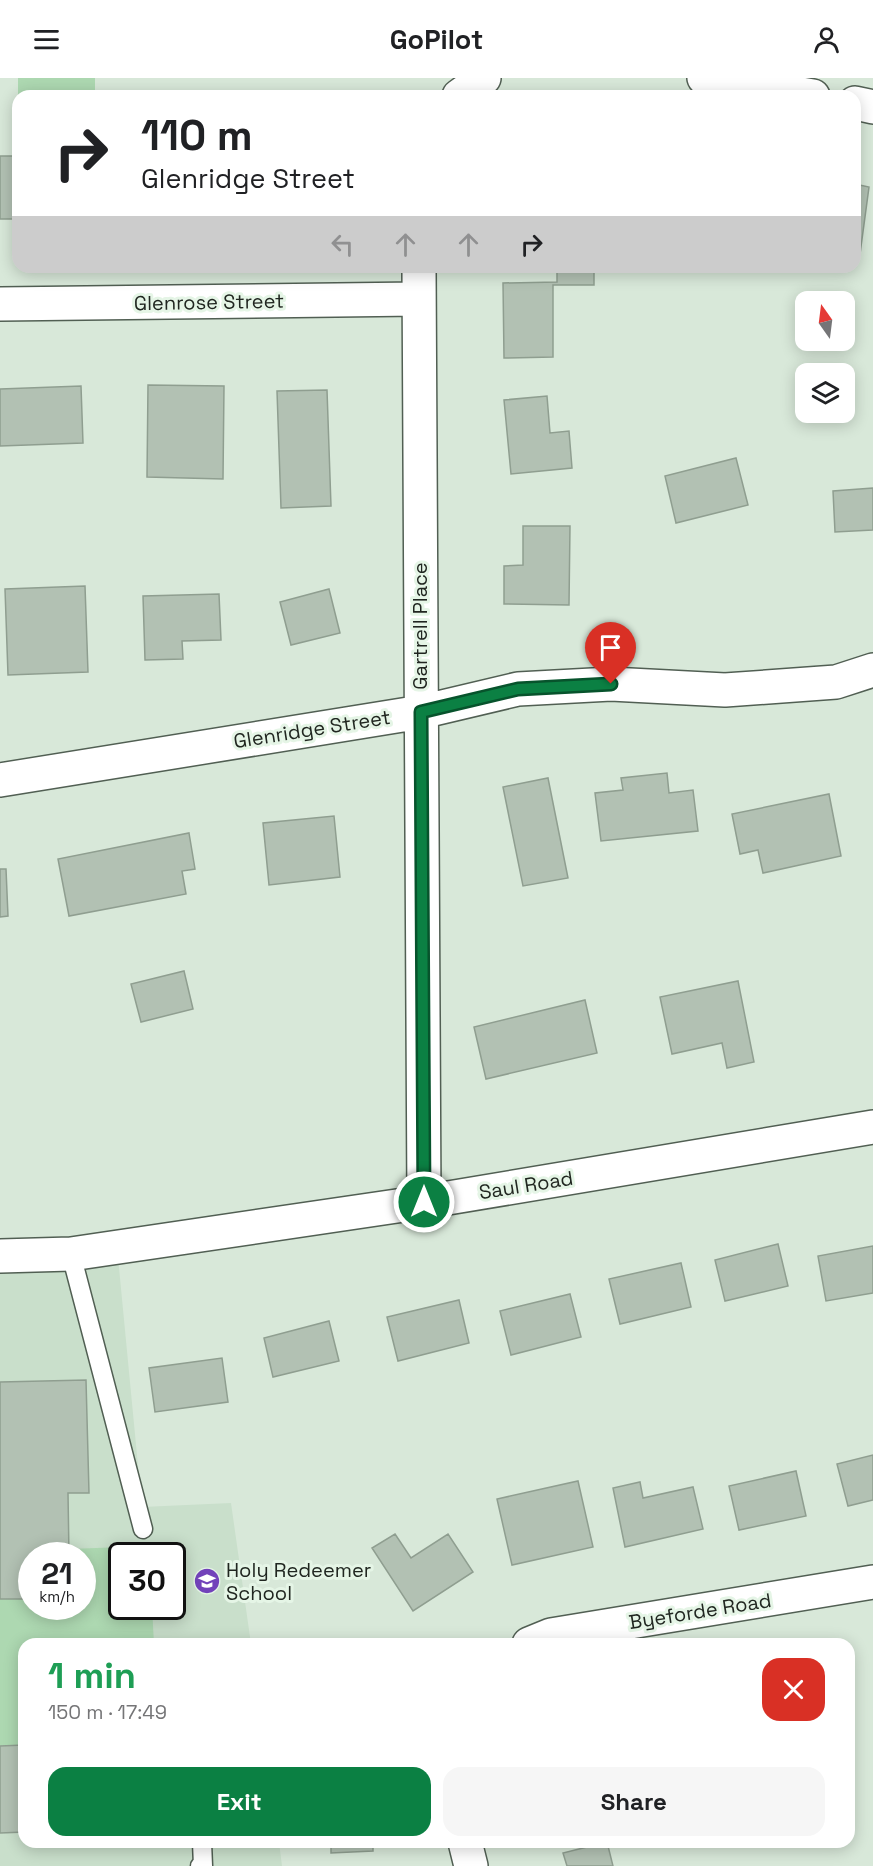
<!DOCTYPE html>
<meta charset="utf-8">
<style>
:root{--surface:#fff;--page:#f6f6f6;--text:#202124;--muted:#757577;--accent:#0b8043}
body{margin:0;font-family:"Space Grotesk",sans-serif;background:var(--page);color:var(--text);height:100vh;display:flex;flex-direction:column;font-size:22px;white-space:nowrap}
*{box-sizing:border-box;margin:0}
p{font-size:20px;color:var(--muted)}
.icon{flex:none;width:33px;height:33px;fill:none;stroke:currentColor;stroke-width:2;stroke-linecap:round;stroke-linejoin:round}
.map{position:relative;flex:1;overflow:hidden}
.panel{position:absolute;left:18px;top:1560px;width:837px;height:210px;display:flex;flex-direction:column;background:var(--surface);border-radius:18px;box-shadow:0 3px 15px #0003}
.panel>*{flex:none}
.top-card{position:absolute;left:12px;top:12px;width:849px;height:183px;border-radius:18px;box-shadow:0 3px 15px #0003;background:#fff;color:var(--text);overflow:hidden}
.needle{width:39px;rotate:346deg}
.buttons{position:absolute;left:795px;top:213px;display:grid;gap:12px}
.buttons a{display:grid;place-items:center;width:60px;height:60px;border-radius:12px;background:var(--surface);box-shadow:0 3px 15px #0003;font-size:30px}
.speed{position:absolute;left:18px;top:1464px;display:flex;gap:12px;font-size:30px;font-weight:700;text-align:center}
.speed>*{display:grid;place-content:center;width:78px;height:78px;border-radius:50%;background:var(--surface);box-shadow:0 3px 15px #0003;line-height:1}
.speed small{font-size:15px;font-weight:400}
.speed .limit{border:3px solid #111;border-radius:9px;background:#fff;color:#111}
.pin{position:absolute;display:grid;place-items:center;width:51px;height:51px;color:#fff;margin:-62px -26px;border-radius:50% 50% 50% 0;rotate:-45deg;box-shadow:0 0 6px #0007}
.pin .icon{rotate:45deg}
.me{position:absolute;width:66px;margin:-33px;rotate:0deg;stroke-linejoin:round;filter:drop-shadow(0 0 4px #0008)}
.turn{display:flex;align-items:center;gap:21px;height:126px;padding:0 30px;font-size:27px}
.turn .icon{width:78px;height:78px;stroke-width:2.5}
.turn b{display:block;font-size:42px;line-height:51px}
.lanes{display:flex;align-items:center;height:57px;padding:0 30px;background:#0003;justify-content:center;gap:30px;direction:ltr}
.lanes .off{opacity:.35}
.round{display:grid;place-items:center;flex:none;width:63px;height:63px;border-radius:18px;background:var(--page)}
.summary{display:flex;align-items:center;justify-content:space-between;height:102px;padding:0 30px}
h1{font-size:36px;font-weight:700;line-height:45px;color:#1e9e55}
.cta{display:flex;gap:12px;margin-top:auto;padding:12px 30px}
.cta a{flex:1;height:69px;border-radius:18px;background:var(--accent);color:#fff;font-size:24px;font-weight:700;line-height:69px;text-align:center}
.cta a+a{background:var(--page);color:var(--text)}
header{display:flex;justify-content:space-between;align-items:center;height:78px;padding:0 30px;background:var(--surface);font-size:27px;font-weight:700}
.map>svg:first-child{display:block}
.built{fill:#c9dfcb;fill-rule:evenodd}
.green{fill:#add8b1}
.building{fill:#b2c1b3;stroke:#8f9e90;stroke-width:1.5}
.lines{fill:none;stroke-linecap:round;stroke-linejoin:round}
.service-casing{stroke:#515f53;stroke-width:21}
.minor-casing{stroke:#515f53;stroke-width:36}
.service{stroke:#fff;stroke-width:18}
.minor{stroke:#fff;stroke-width:33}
.route-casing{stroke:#07532c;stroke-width:15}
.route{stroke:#0b8043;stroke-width:10}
.labels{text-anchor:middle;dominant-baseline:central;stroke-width:6;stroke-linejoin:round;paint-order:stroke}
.street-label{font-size:20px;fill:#202620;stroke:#e5f5e6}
.poi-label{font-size:20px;fill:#202620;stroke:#e5f5e6;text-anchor:start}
</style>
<header><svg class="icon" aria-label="menu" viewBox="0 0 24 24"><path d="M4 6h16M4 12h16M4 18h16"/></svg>GoPilot<svg class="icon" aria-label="person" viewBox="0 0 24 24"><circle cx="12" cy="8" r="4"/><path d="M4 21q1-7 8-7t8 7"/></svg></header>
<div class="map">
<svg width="873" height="1788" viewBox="0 0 873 1788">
<rect width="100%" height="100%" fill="#d8e8d9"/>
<path class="built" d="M117,1169L142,1429L231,1425L251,1566H24V1764H279L282,1788H0V1178ZM32,1478H82V1528H32ZM122,1478H172V1528H122Z"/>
<path class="green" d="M18,0H95V18H18Z
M149,1468V1477L122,1478V1528L152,1529L154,1566H24V1667L0,1668V1521H31L32,1528H82V1478L69,1477V1471Z"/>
<path class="building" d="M0,78H18V141H0Z
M855,106L869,109L860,176L855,175Z
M557,189H594V207H553V279L504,280L503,205L557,204Z
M148,307L224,308L223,401L147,399Z
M81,308L83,365L0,368V311Z
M327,312L331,428L281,430L277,313Z
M547,318L550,355L569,353L572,390L511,396L504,322Z
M736,380L748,427L676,445L665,398Z
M873,410V452L835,454L833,413Z
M523,448H570L569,527L504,526V488L523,487Z
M85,508L88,594L8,597L5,511Z
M329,511L340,555L291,567L280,524Z
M219,516L221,562L182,563L183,581L145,582L143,518Z
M667,695L669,715L693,712L698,753L601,763L595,715L623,712L621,700Z
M548,700L568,800L523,808L503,709Z
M829,716L841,778L763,795L758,772L740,776L732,736Z
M334,738L340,799L269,807L263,745Z
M189,755L195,791L182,793L186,816L69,838L58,781Z
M0,791H6L8,838L0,839Z
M184,893L193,931L141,944L131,906Z
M738,903L754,984L727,990L722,965L672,976L660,919Z
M585,922L597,975L486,1001L474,949Z
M778,1166L788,1208L725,1223L715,1182Z
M873,1168V1215L826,1223L818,1178Z
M681,1185L691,1229L620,1246L609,1201Z
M570,1216L581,1259L511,1277L500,1233Z
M459,1222L469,1265L398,1283L387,1239Z
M329,1243L339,1283L273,1299L264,1260Z
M222,1280L228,1324L155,1334L149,1290Z
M86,1302L89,1415H68L69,1478H32V1521H0V1304Z
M873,1377V1422L848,1428L837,1386Z
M796,1393L806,1438L739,1452L729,1408Z
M578,1403L593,1469L512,1487L497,1421Z
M640,1404L643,1420L693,1409L703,1451L625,1469L613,1410Z
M395,1456L411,1480L448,1456L473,1494L413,1533L372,1470Z
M24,1667V1754L0,1755V1668Z
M331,1764H373V1773L331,1775Z
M607,1764L613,1788H567L563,1775Z"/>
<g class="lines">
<g class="service-casing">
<path id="service" d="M71,1176L143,1451
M200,1788H203L202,1764"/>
</g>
<g class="minor-casing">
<path id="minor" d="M704,0L813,18
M459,18L484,0
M855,25L873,29
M419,189L424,1124
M0,226L418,221
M0,702L421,634L518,611L611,606L725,612L836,604L873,592
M0,1178L71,1176L424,1124L873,1049
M529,1566L551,1557L873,1504
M465,1764L471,1788"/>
</g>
<use href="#service" class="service"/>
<use href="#minor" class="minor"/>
</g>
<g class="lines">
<g class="route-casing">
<path id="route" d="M424,1124L421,634L518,611L611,606"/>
</g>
<use href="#route" class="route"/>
</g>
<defs>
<g id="school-disc" transform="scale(1.35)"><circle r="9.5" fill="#7242ba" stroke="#e5f5e6"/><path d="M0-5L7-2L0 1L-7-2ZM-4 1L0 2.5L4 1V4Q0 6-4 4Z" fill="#fff"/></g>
</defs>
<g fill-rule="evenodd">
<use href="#school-disc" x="207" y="1503"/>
</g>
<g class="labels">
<g class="street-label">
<text transform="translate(209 224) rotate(-1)">Glenrose Street</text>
<text transform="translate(420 548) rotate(-90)">Gartrell Place</text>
<text transform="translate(312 651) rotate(-9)">Glenridge Street</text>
<text transform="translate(526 1107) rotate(-9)">Saul Road</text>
<text transform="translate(700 1533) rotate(-9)">Byeforde Road</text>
</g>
<g class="poi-label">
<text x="226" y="1492">Holy Redeemer<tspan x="226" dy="23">School</tspan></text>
</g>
</g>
</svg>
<div class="buttons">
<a><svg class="needle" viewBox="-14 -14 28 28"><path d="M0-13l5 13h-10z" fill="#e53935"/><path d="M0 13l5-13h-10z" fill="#757577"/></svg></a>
<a><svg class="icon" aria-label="layers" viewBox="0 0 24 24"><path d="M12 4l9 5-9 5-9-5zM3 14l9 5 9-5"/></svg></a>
</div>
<div class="speed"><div>21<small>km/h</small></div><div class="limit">30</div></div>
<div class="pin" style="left:611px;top:606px;background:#d93025"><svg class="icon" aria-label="arrive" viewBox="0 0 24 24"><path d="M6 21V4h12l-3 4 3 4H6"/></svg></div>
<svg class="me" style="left:424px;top:1124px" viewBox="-20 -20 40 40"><circle r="17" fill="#0b8043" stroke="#fff" stroke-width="3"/><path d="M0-11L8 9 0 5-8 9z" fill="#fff"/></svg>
<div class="top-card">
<div class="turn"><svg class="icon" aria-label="right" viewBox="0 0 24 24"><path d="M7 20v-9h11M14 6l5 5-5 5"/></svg><div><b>110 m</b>Glenridge Street</div></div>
<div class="lanes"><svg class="icon off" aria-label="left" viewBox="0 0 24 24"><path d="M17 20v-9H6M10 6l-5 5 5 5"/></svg><svg class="icon off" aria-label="ahead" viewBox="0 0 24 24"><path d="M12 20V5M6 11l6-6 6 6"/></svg><svg class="icon off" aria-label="ahead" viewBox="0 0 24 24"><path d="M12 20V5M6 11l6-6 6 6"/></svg><svg class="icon" aria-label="right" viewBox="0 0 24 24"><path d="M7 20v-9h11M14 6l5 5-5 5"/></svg></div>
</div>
<section class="panel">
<div class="summary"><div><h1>1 min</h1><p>150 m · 17:49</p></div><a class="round" style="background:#d93025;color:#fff"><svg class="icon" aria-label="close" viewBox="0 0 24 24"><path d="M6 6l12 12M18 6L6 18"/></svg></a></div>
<div class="cta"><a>Exit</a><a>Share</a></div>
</section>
</div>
